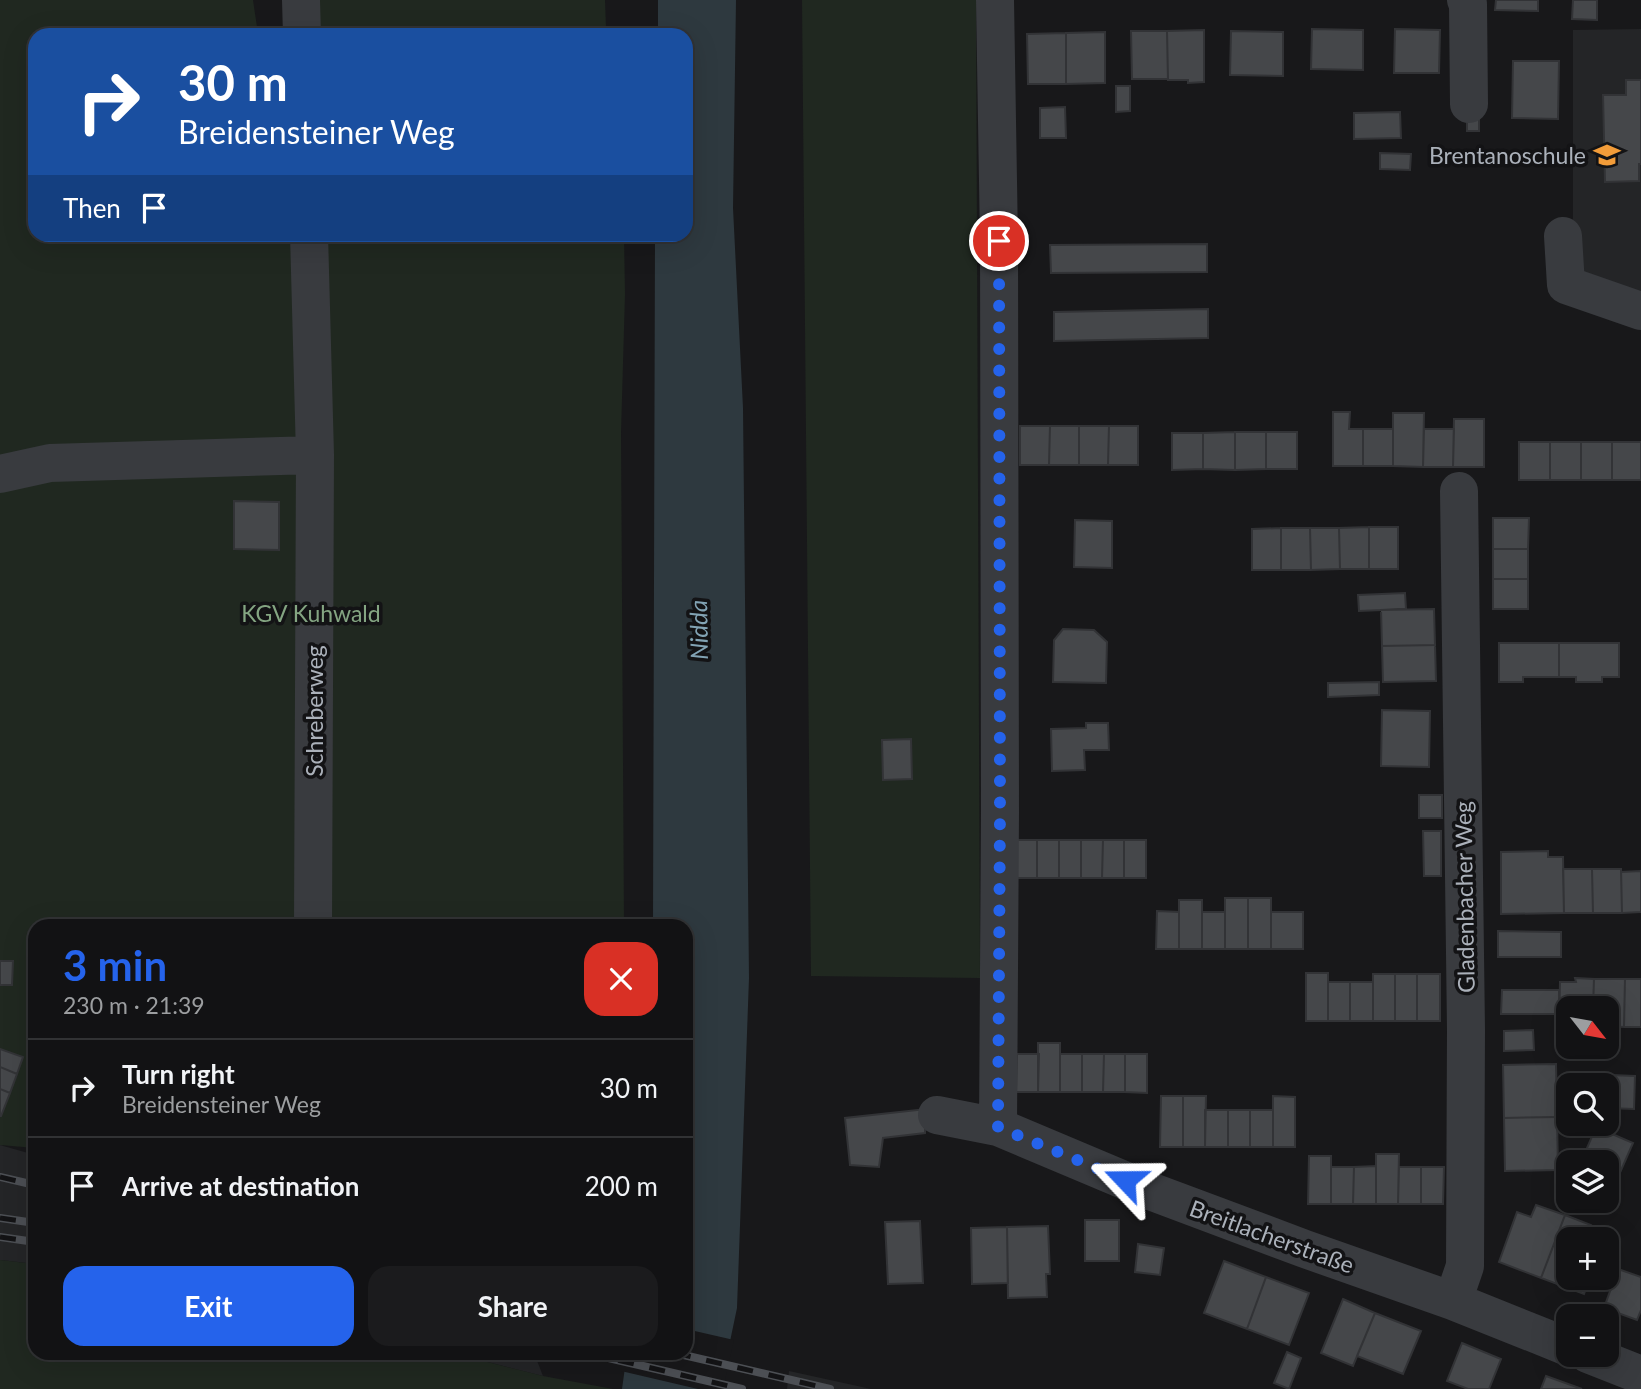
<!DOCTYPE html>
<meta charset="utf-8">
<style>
:root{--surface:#121214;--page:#1b1b1d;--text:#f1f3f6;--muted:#9c9ea0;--line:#313234;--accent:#2563eb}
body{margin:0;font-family:Lato,sans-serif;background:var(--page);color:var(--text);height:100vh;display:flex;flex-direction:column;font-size:26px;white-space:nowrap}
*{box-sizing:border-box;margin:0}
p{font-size:23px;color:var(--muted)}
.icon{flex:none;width:38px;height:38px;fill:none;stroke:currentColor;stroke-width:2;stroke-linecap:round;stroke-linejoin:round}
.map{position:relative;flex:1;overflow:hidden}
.details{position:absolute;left:28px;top:919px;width:665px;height:441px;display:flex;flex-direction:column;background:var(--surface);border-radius:21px;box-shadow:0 7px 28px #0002,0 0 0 2px var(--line)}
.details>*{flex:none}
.banner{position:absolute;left:28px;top:28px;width:665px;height:214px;border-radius:21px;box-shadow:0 7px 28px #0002,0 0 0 2px var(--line);background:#1a4fa0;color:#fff;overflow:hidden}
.needle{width:46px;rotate:121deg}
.buttons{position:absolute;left:1556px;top:996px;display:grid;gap:14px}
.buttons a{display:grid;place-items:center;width:63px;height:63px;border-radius:14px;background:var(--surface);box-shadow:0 7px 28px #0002,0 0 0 2px var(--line);font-size:35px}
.pin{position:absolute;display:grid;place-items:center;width:60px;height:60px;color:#fff;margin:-30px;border:4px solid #fff;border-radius:50%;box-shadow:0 2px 7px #0007}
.me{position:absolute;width:77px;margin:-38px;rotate:293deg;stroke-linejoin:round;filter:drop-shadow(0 0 5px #0008)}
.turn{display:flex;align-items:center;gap:24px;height:147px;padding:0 35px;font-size:32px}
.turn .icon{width:91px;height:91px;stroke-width:2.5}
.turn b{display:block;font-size:49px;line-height:60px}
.then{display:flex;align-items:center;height:66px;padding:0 35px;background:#0003;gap:14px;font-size:26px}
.round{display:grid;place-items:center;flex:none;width:74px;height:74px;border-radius:21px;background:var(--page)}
.summary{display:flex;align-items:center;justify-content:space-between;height:119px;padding:0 35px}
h1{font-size:42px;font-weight:700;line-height:52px;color:var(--accent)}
.cta{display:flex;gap:14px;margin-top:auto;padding:14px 35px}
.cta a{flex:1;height:80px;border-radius:21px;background:var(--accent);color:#fff;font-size:28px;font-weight:700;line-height:80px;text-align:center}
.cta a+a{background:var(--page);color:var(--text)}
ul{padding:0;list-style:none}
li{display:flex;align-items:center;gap:21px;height:98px;padding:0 35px;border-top:2px solid var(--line)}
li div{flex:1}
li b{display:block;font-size:26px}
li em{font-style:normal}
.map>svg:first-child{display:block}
.built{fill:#242527}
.green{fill:#202820}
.water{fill:#2e393f}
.pier{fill:#18181a}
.building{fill:#45474a;stroke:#323336;stroke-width:2}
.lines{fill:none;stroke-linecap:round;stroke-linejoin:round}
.minor{stroke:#393b3f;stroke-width:38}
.rail-casing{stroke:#4c4f54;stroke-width:8}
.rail{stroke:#131315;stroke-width:5;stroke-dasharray:16;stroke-linecap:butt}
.route{stroke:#2563eb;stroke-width:12;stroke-dasharray:0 21.6}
.labels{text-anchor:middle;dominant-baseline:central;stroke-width:7;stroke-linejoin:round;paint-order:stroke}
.poi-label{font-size:23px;fill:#abb1ba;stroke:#131315;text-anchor:end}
.park-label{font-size:23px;fill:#84a582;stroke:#131315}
.street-label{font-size:23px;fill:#abb1ba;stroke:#131315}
.water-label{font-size:24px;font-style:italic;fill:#82a3b4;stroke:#131315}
</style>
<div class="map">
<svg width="1641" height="1389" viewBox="0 0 1641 1389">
<rect width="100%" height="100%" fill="#18181a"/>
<path class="built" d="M1641,29V303L1573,280V30Z
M0,1145L35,1155V1264L0,1260Z
M452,1353H534L543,1376Z
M789,1371L871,1389H787Z"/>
<path class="green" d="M0,0H253L258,34L311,33V0H605L606,28H620V35H35V234L624,235L625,294L621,433L624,926H35V1148L0,1145Z
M802,0H976L980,978L811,976Z
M0,1260L35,1264V1353H452L543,1376L613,1389H0Z"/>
<path class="water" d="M658,0H736L733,208L743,408L749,978L737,1308L720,1389H622L627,1353H686V926H653L655,235L686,234V35H658Z"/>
<path class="pier" d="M686,1329L734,1340L723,1389H698L621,1371L624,1353H686Z"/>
<path class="building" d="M1496,0H1538V11L1495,10Z
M1573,0H1597V20L1572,19Z
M1312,29L1363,30V70L1311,69Z
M1395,29L1440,30L1439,73H1394Z
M1204,30V82L1188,83V80H1168L1167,31Z
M1131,31H1167L1168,79H1132Z
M1231,31L1283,32V76L1230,75Z
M1105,32V83L1066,84V33Z
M1066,33V84H1028L1027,34Z
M1513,61H1559L1558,119L1512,118Z
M1626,80H1641V164H1639V181L1605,182L1603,95H1626Z
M1116,86H1130V111L1116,112Z
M1065,107L1066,138H1040V108Z
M1467,110H1479V131H1467Z
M1400,112L1401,138L1354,139V113Z
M1380,153L1411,154L1410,170L1380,169Z
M1207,244V272L1051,273L1050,245Z
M1208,309V338L1054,341V312Z
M1333,412H1350L1349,429H1363V466H1333Z
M1393,413H1424L1423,467L1393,466Z
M1454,419H1484V467H1453Z
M1020,426H1050L1049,465H1020Z
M1050,426H1079V465H1049Z
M1079,426H1109L1108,465H1079Z
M1109,426H1138V465H1108Z
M1363,429H1393V466H1363Z
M1424,429H1454L1453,467H1423Z
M1235,432H1266V469L1235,470Z
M1235,432V470L1203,469V433Z
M1266,432H1297V469H1266Z
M1172,433H1203V469L1172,470Z
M1519,442H1550V480H1519Z
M1550,442H1581V480H1550Z
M1581,442H1612V480H1581Z
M1612,442H1641V480H1612Z
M234,501L279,502V550L234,549Z
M1493,518H1529L1528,549H1493Z
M1075,520L1112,521V568L1074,567Z
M1369,527H1398V569H1369Z
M1369,527V569H1340L1339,528Z
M1281,528H1310L1311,570H1281Z
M1281,528V570H1252V529Z
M1310,528H1339L1340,569L1311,570Z
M1493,549H1528V579H1493Z
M1493,579H1528V609H1493Z
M1405,593L1406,609L1359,611L1358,595Z
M1434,609L1435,645L1382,646L1381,610Z
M1063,629L1094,630L1107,642L1106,683L1053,682L1054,640Z
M1499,643H1559V677H1523V682H1499Z
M1559,643H1619V677H1602V682H1576V677H1559Z
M1435,645L1436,681L1383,682L1382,646Z
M1379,682V695L1328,697V683Z
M1382,710L1430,711L1429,767L1381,766Z
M1086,723H1108L1109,750H1084L1085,770L1052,771L1051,729L1086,728Z
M911,739L912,779L883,780L882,740Z
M1419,795H1442V818H1419Z
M1423,831H1441V876H1424Z
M1016,840H1037V878H1016Z
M1037,840H1059V878H1037Z
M1059,840H1081V878H1059Z
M1081,840H1103L1102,878H1081Z
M1103,840H1124V878H1102Z
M1124,840H1146V878H1124Z
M1548,851V857H1563L1564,913L1501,914V852Z
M1563,869H1592L1593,913H1564Z
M1592,869H1621L1622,913H1593Z
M1641,871V912L1622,913L1621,872Z
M1225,898H1248V949H1225Z
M1248,898H1271V949H1248Z
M1179,900H1202V949H1179Z
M1157,911L1179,912V949H1156Z
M1202,912H1225V949H1202Z
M1271,912H1303V949H1271Z
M1498,931L1561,932V957H1498Z
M0,961H13L12,985H0Z
M1306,973H1328V1021H1306Z
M1373,974H1395V1021H1373Z
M1395,974H1417V1021H1395Z
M1417,974H1440V1021H1417Z
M1575,978L1594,979L1593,1008H1568V1026H1559L1560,982H1576Z
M1594,979H1625L1624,1027L1606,1026V1008H1593Z
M1625,979H1641V1027H1624Z
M1328,982H1350V1021H1328Z
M1350,982H1373V1021H1350Z
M1502,990H1559V1014H1501Z
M1533,1030L1534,1050L1504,1051V1031Z
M1038,1043H1060V1092H1038Z
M0,1049L23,1057L17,1074L0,1067Z
M1017,1054H1039L1038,1092H1016Z
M1060,1054H1082V1092H1060Z
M1082,1054H1104L1103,1092H1082Z
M1104,1054H1125V1092H1103Z
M1125,1054H1147V1093L1125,1092Z
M1556,1064L1557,1117L1504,1118L1503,1065Z
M0,1067L17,1074L10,1093L0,1089Z
M1585,1074L1635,1076L1634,1109L1606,1108V1085H1584Z
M0,1089L10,1093L1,1116H0Z
M1161,1096H1183V1147H1160Z
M1183,1096H1206L1205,1147H1183Z
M1273,1096L1295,1097V1147H1273Z
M926,1109L925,1133L883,1138L879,1167L850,1165L845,1118Z
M1205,1110H1228V1147H1205Z
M1228,1110H1250V1147H1228Z
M1250,1110H1273V1147H1250Z
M1557,1117L1558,1170L1505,1171L1504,1118Z
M1596,1127L1633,1143L1615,1184L1606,1181V1162H1581Z
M1376,1154H1399L1398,1204H1376Z
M1309,1156H1331V1204H1308Z
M1376,1166V1204H1353L1354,1167Z
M1331,1167H1354L1353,1204H1331Z
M1399,1167H1421V1204H1398Z
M1421,1167H1444L1443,1204H1421Z
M1536,1205L1565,1215L1541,1278L1499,1262L1517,1212L1531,1217Z
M1565,1215L1591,1225L1587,1238L1590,1239H1568V1278H1590L1584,1294L1541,1278Z
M1085,1220H1119V1261H1085Z
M920,1221L923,1283L888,1284L885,1222Z
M1048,1226L1050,1274H1046L1047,1297L1008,1298L1007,1227Z
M1007,1227L1008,1283L972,1284L971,1228Z
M1138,1244L1164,1248L1160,1275L1135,1272Z
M1224,1261L1266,1277L1247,1329L1204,1313Z
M1618,1269L1641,1277V1310L1637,1320L1604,1308Z
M1266,1277L1309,1293L1289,1345L1247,1329Z
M1343,1299L1375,1313L1353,1366L1321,1353Z
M1375,1313L1421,1331L1403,1374L1357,1356Z
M1462,1343L1501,1359L1489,1389H1468L1447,1381Z
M1287,1352L1301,1358L1289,1389L1274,1383Z
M1546,1376L1582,1389H1541Z"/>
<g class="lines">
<path class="minor" d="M301,0L302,35
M995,0L999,241L1000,812L998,1127
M1466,0L1468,4L1469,104
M309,234L315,455L313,926
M1563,236L1566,285L1641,311
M0,474L50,463L315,455
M937,1115L998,1127L1150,1191L1305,1249L1453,1301L1568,1347
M1453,1301L1465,1266L1466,1030L1459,491
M1588,1354L1641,1375"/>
<g class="rail-casing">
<path id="rail" d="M0,1177L35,1185
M0,1218L35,1223
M0,1237L35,1242
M587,1353L742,1389
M675,1353L830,1389"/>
</g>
<use href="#rail" class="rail"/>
</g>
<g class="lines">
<path class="route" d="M999,241L1000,812L998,1127L1125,1180"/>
</g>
<defs>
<g id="school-bare" transform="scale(2.1)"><path d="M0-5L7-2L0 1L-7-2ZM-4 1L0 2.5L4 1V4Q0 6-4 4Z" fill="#f29c39" stroke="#131315" stroke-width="2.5" paint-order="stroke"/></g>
</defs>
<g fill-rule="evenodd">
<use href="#school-bare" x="1607" y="155"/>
</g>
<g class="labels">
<g class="poi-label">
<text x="1586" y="155">Brentanoschule</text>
</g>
<g class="park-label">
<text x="311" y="613">KGV Kuhwald</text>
</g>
<g class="street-label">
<text transform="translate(314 711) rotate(-90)">Schreberweg</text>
<text transform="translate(1464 897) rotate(-91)">Gladenbacher Weg</text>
<text transform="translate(1272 1236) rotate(20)">Breitlacherstraße</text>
</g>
<g class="water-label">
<text transform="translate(698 630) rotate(-91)">Nidda</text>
</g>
</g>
</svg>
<div class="buttons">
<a><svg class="needle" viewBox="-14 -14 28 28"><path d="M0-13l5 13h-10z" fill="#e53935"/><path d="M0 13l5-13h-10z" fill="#9c9ea0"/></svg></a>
<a><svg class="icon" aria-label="search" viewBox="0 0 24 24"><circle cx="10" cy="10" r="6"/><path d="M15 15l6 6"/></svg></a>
<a><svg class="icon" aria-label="layers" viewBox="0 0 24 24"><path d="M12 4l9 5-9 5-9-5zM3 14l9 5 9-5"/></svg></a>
<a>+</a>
<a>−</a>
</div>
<div class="pin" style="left:999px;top:241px;background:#d93025"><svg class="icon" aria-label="arrive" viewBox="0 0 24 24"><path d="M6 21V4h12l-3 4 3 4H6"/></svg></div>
<svg class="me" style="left:1125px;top:1180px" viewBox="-20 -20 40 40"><path d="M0-17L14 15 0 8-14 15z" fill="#2563eb" stroke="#fff" stroke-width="4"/></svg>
<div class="banner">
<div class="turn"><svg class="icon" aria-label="right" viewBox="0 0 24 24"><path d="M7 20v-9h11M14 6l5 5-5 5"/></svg><div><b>30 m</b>Breidensteiner Weg</div></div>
<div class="then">Then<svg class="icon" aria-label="arrive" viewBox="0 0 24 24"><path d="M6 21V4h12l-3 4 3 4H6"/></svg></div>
</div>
<section class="details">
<div class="summary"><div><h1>3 min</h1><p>230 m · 21:39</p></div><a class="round" style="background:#d93025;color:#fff"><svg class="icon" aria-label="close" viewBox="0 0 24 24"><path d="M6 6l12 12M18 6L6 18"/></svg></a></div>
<ul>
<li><svg class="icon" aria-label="right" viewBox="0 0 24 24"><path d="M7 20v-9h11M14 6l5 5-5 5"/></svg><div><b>Turn right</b><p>Breidensteiner Weg</p></div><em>30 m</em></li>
<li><svg class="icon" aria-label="arrive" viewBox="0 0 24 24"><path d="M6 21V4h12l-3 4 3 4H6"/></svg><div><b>Arrive at destination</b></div><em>200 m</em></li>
</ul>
<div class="cta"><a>Exit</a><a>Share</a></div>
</section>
</div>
